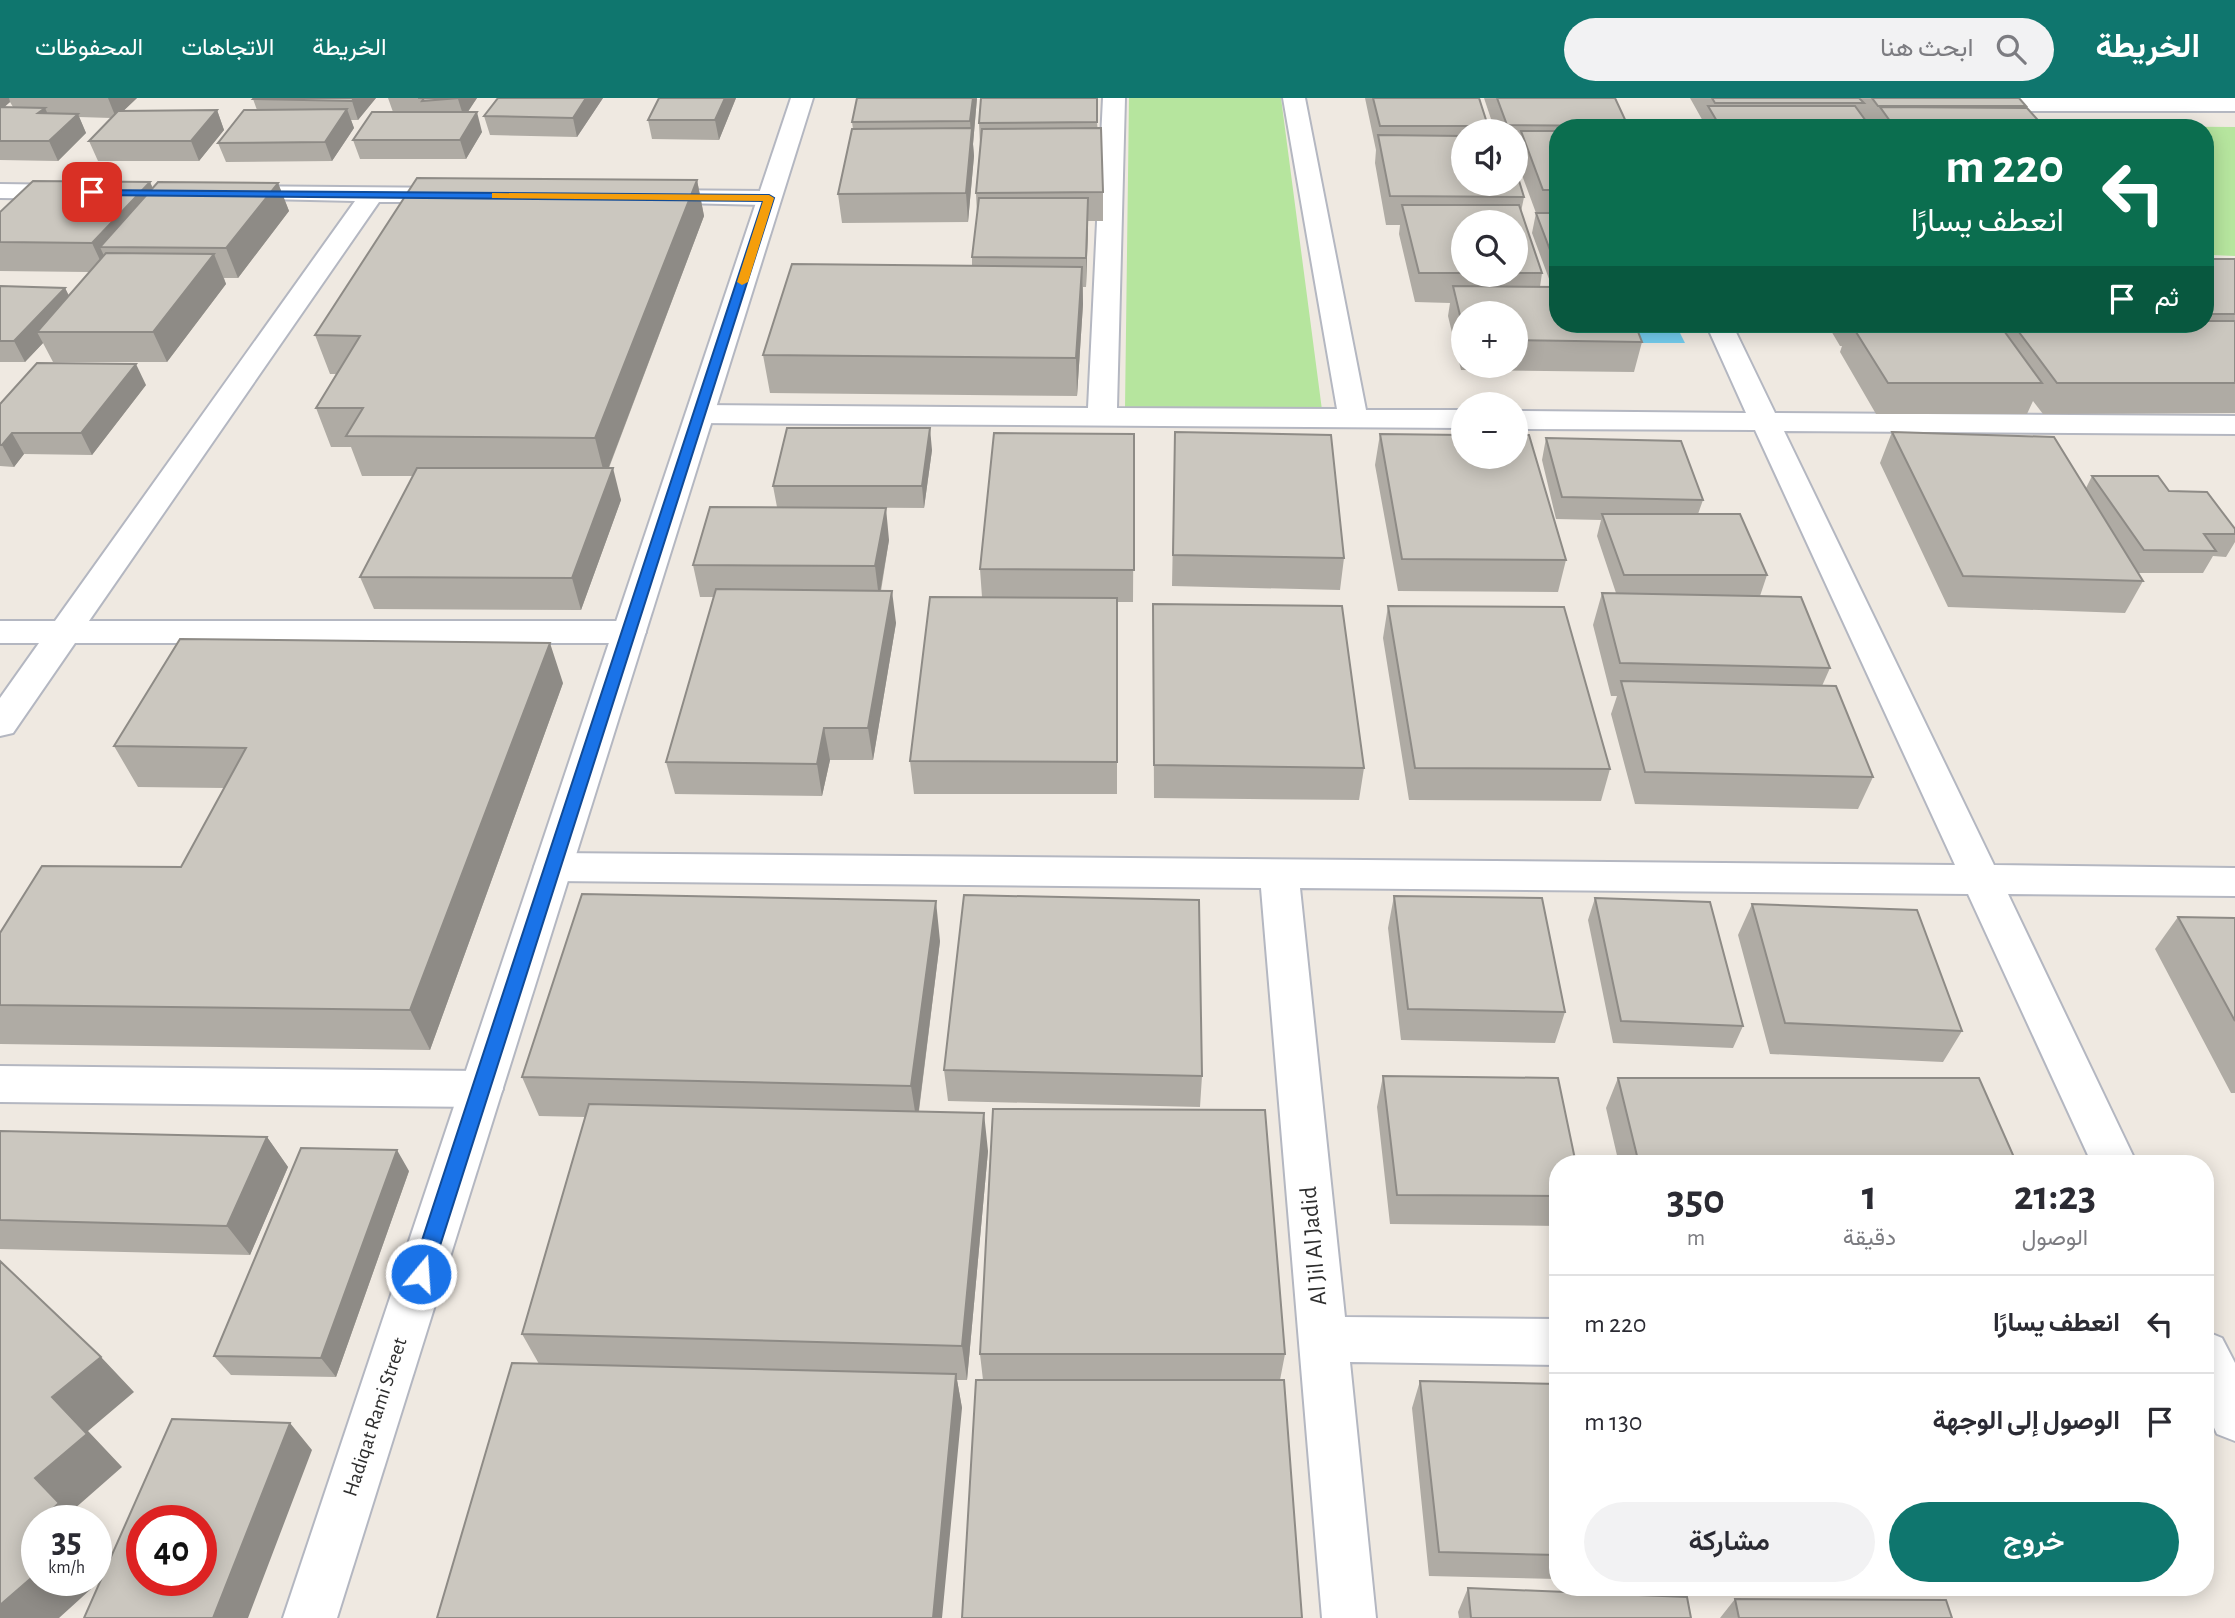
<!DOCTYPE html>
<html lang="ar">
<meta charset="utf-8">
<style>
:root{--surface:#fff;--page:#f2f2f3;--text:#2b2b33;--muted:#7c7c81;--line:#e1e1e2;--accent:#0f766e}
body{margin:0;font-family:"Alegreya Sans",Vazirmatn,sans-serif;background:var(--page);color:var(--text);direction:rtl;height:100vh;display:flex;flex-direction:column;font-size:26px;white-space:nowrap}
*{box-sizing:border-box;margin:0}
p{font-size:23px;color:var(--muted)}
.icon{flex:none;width:38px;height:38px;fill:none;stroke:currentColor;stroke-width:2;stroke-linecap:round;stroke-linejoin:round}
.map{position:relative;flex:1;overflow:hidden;direction:ltr}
.panel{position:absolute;left:1549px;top:1057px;width:665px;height:441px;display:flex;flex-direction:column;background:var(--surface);border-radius:28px;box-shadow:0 4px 18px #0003;direction:rtl}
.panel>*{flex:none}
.banner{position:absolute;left:1549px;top:21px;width:665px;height:214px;border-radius:28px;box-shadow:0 4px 18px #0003;direction:rtl;background:#0b6e4f;color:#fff;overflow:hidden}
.tools{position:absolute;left:1451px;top:21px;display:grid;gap:14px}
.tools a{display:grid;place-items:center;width:77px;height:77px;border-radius:50%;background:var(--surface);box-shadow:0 4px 18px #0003;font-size:35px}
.speed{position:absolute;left:21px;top:1407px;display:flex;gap:14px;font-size:35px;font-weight:700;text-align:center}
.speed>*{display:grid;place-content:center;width:91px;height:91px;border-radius:50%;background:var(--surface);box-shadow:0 4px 18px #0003;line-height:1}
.speed small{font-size:18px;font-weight:400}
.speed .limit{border:10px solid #d22;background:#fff;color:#111}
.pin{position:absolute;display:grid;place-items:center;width:60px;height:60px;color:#fff;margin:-30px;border-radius:14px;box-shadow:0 4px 10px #0006}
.me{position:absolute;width:77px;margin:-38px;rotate:18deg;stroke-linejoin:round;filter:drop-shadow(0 0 5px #0008)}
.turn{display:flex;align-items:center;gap:24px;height:147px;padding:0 35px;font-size:32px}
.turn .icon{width:91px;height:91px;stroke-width:2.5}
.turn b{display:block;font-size:49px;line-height:60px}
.then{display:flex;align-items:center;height:66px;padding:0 35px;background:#0003;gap:14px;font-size:26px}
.eta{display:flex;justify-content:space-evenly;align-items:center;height:119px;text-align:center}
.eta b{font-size:42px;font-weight:600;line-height:49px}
.cta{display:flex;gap:14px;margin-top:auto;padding:14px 35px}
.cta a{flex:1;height:80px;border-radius:42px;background:var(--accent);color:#fff;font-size:28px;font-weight:600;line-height:80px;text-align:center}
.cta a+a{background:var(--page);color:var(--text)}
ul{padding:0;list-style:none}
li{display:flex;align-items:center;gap:21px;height:98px;padding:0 35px;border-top:2px solid var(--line)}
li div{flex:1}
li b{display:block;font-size:26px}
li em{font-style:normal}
header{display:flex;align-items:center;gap:42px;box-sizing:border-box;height:98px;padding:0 35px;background:var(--accent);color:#fff}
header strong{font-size:33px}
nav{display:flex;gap:38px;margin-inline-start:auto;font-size:24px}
.search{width:490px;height:63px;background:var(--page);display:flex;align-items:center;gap:18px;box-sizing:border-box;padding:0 24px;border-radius:38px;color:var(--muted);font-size:26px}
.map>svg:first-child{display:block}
.green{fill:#b6e59e}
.water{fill:#75cff0}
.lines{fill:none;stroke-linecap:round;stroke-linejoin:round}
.street-casing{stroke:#b4b7c1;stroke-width:4}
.secondary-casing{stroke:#b4b7c1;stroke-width:4}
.street{fill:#fff;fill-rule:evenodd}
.secondary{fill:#fff;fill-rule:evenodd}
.wall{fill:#afaba4;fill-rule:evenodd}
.shaded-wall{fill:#8e8b86}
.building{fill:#cbc7bf;stroke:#8e8b86;stroke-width:2;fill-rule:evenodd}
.route{fill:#1a73e8;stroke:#114b97;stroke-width:2}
.slow{fill:#f59e0b}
.labels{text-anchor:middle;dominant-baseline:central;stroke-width:7;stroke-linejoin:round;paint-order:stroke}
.street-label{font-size:21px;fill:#2e2e2e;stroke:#fff}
.near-street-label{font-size:24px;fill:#2e2e2e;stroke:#fff}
</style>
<header>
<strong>الخريطة</strong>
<div class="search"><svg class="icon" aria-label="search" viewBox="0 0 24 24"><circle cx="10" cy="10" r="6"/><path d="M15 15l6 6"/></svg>ابحث هنا</div>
<nav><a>الخريطة</a><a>الاتجاهات</a><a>المحفوظات</a></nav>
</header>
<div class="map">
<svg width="2235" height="1520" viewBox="0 0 2235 1520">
<rect width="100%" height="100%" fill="#efe9e1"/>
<path class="green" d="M1129,0H1281L1322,312L1125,310Z
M2096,28L2235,29V158L2211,157L2205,150V30H2098Z"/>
<path class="water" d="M1627,228L1677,229L1685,245H1633Z"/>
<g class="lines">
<g class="street-casing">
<path id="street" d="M1103,0H1125L1117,310L1337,311L1283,0H1305L1366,312H1463V330L700,325L690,322L686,316L690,310L700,307L1088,310Z
M2000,0H2235V13H2003L1995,11L1992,6Z
M0,86L75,87L84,89L87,94L84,99L75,101L0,100Z
M230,88L460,90L469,92L472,97L469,102L460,104H379L89,523H629L641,526L646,534L641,542L629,545H75L13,635L0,638V600L39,545H0V523H55L355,103L221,100L218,95L221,90Z
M650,92L769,93L778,95L781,100L778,105L769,107L641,104L638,99L641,94Z
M1706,226H1732L1775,315L2235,318V336L1784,333L1994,767L2235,770V798L2008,796L2137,1066H2092L1968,796L1300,790L1345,1219L1558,1221V1267L1350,1264L1376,1520H1322L1261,790L553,783L539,779L534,769L539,759L553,755L1955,767L1755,332L1516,331V313L1746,315Z
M0,968L481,973L496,978L503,991L496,1004L481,1009L0,1004Z
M2205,1233L2222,1240L2235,1265V1343L2217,1336L2205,1310Z"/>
</g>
<g class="secondary-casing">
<path id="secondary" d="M791,0H813L337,1520H283Z"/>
</g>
<use href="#street" class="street"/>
<use href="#secondary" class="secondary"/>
</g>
<path class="wall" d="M0,0H137L123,13L217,12L224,32L199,63H98L89,43L111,20L79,19L86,35L58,63L0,62ZM10,4L13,9H4Z
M254,0H376L358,22H351L354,30L332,63L226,64L218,45L257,12L253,1Z
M388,0H477L467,14L482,34L466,61H360L353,42L393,14Z
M498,0H603L577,39L490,37L484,18Z
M736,0L719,42L652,41L648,22Z
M857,0H977L973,46L974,58L968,124L842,125L838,96L853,31L852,24Z
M1365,0H1479L1488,28L1487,33H1463V86L1524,99L1521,114L1542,175L1540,189H1552L1532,135L1536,115L1516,61L1517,55H1516V33H1495L1484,0H1615L1628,28L1627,30H1558V226L1642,244L1634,274L1461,272L1448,218L1450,205L1415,204L1399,136L1400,127H1386L1375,65L1376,52ZM1463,124H1516V177H1463ZM1463,215H1516V268H1463Z
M1690,0H2019L2026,8V10L2045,30H1702L1704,25Z
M1097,24L1103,94V123H1088L1086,189H1083V206L1077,298L770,295L763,257L972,168V159L977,116L976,95L980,47L979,25Z
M697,82L704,118L609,370L621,402L581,512L374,511L360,479L413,378H362L351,349H331L316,310L336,276H330L315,237Z
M150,84L153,90L278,85L289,113L238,180H224L226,186L167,264H53L43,245L25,264H0V188L65,190L69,198L89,174L0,173V114Z
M2205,161H2235V315L2043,316L2033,303L2027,316H1876L1840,254L1842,248H1840L1827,226H2205Z
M146,287L92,357L24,356L14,369L0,368V306Z
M1175,334L1344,460L1340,492L1172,488Z
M1892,334L2086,390L2092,378L2169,393L2235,431V444L2226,459L2213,458L2203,475H2138L2143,483L2125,515L1948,509L1880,365Z
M1134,336L1133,504H1117V696H914L910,663L982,499L980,471Z
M1380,336L1566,462L1558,494L1398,493L1375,367Z
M1546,340L1703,402L1698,416L1767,477L1760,498L1830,570L1822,588L1873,679L1858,711L1635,706L1611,616L1617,598H1611L1593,527L1602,495H1616L1597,438L1601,422L1556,421L1542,362Z
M932,352L924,410L777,409L773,388Z
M889,442L881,493L896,525L873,662H830L822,698L675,696L666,664L714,499H700L693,467Z
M1153,506L1364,670L1359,702L1154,700Z
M1388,508L1610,671L1601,703L1409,702L1383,540Z
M563,585L430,952L0,946V835L181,769L224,690L138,689L114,648Z
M1394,798L1565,914L1555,945L1401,942L1388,830Z
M1595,800L1743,928L1733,950L1613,945L1588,822Z
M1752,806L1962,933L1943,964L1770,956L1738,837Z
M2178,819L2235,820V995H2231L2155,851Z
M940,843L919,1013L988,1053L967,1282H957L962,1310L539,1266L522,1236L585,1019L539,1018L522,979Z
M944,972L1202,978L1200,1009L948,1003Z
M1383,978L1558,1066V1128L1390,1126L1377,1009Z
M1618,980L2017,1066H1619L1606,1010Z
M0,1033L267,1039L288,1069L250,1157L0,1151Z
M409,1073L336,1279L231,1277L214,1258Z
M980,1256H1285L1280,1282H983Z
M1420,1283L1558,1286V1481L1429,1478L1412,1310Z
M1468,1490L1691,1520H1459L1458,1514Z
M1735,1501L1952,1520H1720Z"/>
<path class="shaded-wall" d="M0,0H9L10,4L0,13Z
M108,0H137L116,20Z
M354,0H376L358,22L352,3Z
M459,0H477L464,20L458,1Z
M586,0H603L577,39L573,20Z
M725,0H736L719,42L715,22Z
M973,0H977L973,46L974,58L968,124L966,95L971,36L970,23Z
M45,10L54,29L38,15Z
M347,11L354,30L332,63L325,44Z
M217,12L224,32L199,63L191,43Z
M477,14L482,34L466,61L460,42Z
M78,16L86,35L58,63L49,43Z
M697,82L704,118L605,379L595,340Z
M150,84L162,113L100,149L110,171L106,175L92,145Z
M278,85L289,113L238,180L226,150Z
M1088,100V129L1086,189V160Z
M214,156L226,186L167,264L153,234Z
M1082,169L1083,206L1077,298L1076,260Z
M65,190L75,210L37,234L43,245L25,264L14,243Z
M136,266L146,287L92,357L81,335Z
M930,330L932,352L924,410L922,388Z
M12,335L24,356L14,369L2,347Z
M613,370L621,402L581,512L572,480Z
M886,410L889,442L879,500L875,468Z
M892,493L896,525L873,662L868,630Z
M550,545L563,585L430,952L410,912Z
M824,630L830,662L822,698L817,666Z
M936,803L940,843L917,1026L911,988Z
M984,1015L988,1053L967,1282L962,1248Z
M267,1039L288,1069L250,1157L227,1128Z
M397,1052L409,1073L336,1279L321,1260Z
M101,1259L134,1294L88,1333L122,1369L73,1412L83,1423H39L35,1380L52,1299Z
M956,1276L962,1310L942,1520H933Z
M290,1325L312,1352L248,1520H213Z
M37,1424V1444L27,1433Z
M37,1475V1482H83L91,1491L59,1520H0V1507Z"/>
<path class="building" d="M254,0H354L352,3L253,1Z
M418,0H459L422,3L424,0Z
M498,0H586L573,20L484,18Z
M659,0H725L715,22H648Z
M857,0H973L970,23L852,24Z
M981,0H1097V24L979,25Z
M1373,0H1479L1488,28H1380Z
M1497,0H1615L1628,28L1507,27Z
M1712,0H1859L1864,5H1715Z
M1872,0H2019L2026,8H1878Z
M1708,8H1855L1871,30H1721Z
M0,9L45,10L38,15L78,16L49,43H0Z
M1880,9L2027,10L2045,30H1895Z
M347,11L325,44L218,45L244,12Z
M217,12L191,43H89L118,13Z
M372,14H477L460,42H353Z
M972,30L966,95L838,96L852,31Z
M1101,30L1103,94L976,95L982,31Z
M1521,33H1558V92H1543Z
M1378,37L1463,38V86H1516V73L1524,99L1390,98Z
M417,80L697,82L595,340L346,338L363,310H316L360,238L315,237Z
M33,83L150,84L92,145L0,144V114Z
M158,84L278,85L226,150L100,149Z
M979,100H1088L1086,160L972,159Z
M1402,107H1519L1542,175H1516V124H1463V175H1419Z
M1536,115H1558V173Z
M106,155L214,156L153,234H37Z
M2205,161H2235V216H2205Z
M792,166L1082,169L1076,260L763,257Z
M0,188L65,190L14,243H0Z
M1453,188L1558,189V226H1635L1642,244L1516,242V215H1463V230Z
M2205,223H2235V285H2057L2013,226H2205Z
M1851,226H1999L2042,285H1888Z
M37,265L136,266L81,335H12L2,347H0V306Z
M787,330H930L922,388H773Z
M1175,334L1331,337L1344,460L1173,457Z
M1892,334L2054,339L2143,483L1963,478Z
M994,335L1134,336V472L980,471Z
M1380,336L1463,337V359H1516V337H1529L1566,462L1402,461Z
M1546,340L1681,343L1703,402L1562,399Z
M417,370H613L572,480L360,479Z
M2092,378H2158L2169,393L2207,394L2235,431V436H2204L2216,453L2144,452Z
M710,409L886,410L875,468L693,467Z
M1602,416H1740L1767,477H1624Z
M716,491L892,493L868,630H824L817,666L666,664Z
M1602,495L1801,499L1830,570L1620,565Z
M930,499L1117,500V664L910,663Z
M1153,506L1342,508L1364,670L1154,667Z
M1388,508L1564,509L1610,671L1415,670Z
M180,541L550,545L410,912L0,907V835L42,768L181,769L246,650L114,648Z
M1621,583L1836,588L1873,679L1645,674Z
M582,796L936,803L911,988L522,979Z
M964,797L1199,802L1202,978L944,972Z
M1394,798L1542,800L1565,914L1408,911Z
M1595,800L1710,804L1743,928L1621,923Z
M1752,806L1917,812L1962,933L1785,925Z
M2178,819L2235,820V923Z
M1383,978L1558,980L1576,1066H1558V1098L1397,1097Z
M1618,980H1979L2017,1066H1639Z
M589,1006L984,1015L962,1248L522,1236Z
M993,1011L1265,1012L1285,1256H980Z
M0,1033L267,1039L227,1128L0,1122Z
M301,1050L397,1052L321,1260L214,1258Z
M0,1163L101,1259L52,1299L87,1336L35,1380L59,1405L39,1423H37V1424L27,1433L37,1444V1475L0,1507Z
M512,1265L956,1276L933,1520H437Z
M976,1282H1284L1302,1520H962Z
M1420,1283L1558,1286V1457L1439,1454Z
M172,1321L290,1325L213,1520H84ZM142,1423H201V1482H142Z
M1468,1490L1687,1499L1691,1520H1471Z
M1735,1501L1946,1502L1952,1520H1739Z"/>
<path class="route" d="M88,92L769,97L774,100L431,1176L428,1183L421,1185L414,1183L411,1176L763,103L92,97L87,94Z"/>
<path class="slow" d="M492,95L769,97L774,100L748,184L742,187L737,184L763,103L496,100H492Z"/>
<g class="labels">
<g class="street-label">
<text transform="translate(375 1319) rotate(-72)">Hadiqat Rami Street</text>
</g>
<g class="near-street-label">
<text transform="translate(1314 1148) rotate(-95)">Al Jil Al Jadid</text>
</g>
</g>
</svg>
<div class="tools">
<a><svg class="icon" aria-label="sound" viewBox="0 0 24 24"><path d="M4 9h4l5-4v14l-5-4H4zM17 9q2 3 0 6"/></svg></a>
<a><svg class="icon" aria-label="search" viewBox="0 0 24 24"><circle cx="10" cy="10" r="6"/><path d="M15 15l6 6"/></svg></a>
<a>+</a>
<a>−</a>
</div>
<div class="speed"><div>35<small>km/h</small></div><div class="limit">40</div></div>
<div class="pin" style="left:92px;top:94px;background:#d93025"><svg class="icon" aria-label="arrive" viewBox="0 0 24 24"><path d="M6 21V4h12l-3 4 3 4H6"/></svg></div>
<svg class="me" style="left:421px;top:1176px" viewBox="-20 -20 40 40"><circle r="17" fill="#1a73e8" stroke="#fff" stroke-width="3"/><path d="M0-11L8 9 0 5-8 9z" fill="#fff"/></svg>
<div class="banner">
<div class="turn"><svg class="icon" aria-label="left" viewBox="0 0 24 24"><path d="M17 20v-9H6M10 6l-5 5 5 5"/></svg><div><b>220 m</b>انعطف يسارًا</div></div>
<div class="then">ثم<svg class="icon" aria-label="arrive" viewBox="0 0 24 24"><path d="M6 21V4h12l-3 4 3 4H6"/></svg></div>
</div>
<section class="panel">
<div class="eta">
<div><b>21:23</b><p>الوصول</p></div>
<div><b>1</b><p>دقيقة</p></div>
<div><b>350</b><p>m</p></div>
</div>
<ul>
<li><svg class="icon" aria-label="left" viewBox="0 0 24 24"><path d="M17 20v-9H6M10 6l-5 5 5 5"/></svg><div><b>انعطف يسارًا</b></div><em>220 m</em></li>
<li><svg class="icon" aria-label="arrive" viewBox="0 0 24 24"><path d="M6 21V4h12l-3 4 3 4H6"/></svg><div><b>الوصول إلى الوجهة</b></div><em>130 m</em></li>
</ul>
<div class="cta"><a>خروج</a><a>مشاركة</a></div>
</section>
</div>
